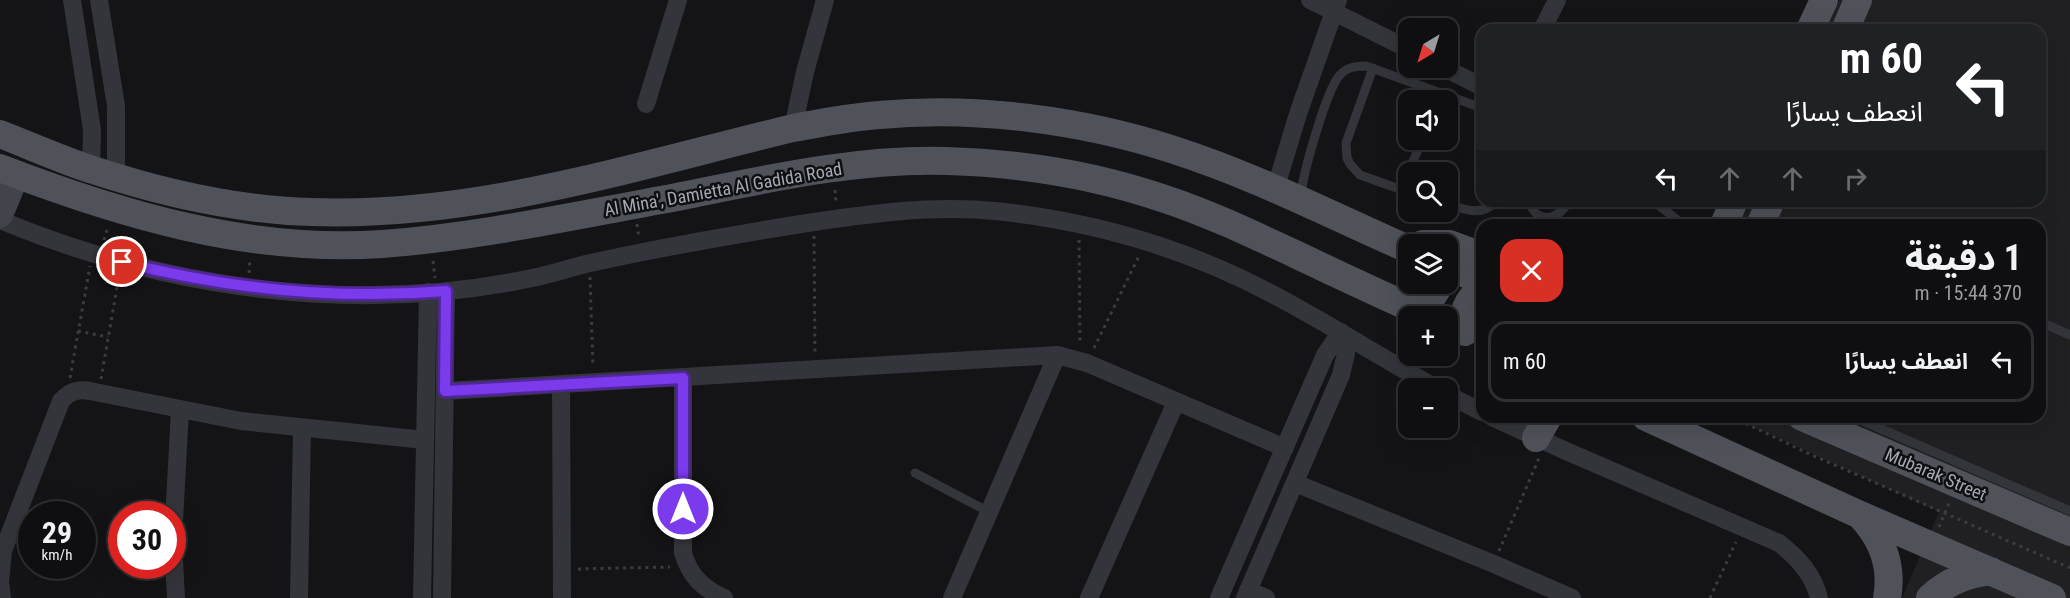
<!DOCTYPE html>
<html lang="ar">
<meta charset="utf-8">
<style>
:root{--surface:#0f0e10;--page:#1d1c1e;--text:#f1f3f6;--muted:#9b9c9f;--line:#2f2e30}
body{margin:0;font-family:"Roboto Condensed","Noto Sans Arabic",sans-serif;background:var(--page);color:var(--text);direction:rtl;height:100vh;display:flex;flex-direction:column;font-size:22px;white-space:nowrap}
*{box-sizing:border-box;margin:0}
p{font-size:20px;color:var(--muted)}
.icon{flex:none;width:33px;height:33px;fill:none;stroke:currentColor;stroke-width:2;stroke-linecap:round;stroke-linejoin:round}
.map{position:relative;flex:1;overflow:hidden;direction:ltr}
.panel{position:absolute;left:1476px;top:219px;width:570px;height:204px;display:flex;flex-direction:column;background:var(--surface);border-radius:18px;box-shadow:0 6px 24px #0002,0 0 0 2px var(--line);direction:rtl}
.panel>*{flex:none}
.hud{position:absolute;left:1476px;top:24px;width:570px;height:183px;border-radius:18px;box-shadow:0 6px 24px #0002,0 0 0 2px var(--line);direction:rtl;background:#202124;color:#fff;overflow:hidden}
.needle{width:39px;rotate:218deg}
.fabs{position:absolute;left:1398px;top:18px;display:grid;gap:12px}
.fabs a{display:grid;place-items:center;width:60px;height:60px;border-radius:12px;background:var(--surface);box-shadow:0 6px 24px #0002,0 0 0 2px var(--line);font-size:30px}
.speed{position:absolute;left:18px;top:501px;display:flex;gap:12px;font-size:30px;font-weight:700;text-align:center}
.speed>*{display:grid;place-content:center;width:78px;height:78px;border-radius:50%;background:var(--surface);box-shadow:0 6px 24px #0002,0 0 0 2px var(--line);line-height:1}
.speed small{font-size:15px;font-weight:400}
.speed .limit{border:9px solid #d22;background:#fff;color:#111}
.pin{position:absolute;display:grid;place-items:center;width:51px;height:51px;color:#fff;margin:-26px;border:3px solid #fff;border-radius:50%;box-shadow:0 2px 6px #0007}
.me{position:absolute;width:66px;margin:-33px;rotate:0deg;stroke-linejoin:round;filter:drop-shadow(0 0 4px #0008)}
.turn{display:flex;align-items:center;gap:21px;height:126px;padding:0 24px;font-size:27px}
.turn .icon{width:78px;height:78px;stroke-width:2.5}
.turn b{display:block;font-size:42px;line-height:51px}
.lanes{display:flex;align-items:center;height:57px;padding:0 24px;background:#0003;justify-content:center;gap:30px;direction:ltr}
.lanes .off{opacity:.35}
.round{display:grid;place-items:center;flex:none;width:63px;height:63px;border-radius:18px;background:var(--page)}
.overview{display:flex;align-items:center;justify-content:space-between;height:102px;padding:0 24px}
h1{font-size:36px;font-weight:700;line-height:45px}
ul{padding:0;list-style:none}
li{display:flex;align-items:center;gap:18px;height:81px;margin:0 12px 9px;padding:0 12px;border:3px solid var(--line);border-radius:18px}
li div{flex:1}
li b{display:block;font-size:22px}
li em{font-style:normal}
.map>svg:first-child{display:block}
.built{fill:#201f22}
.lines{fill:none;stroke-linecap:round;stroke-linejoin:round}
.path{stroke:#3a3c42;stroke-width:3;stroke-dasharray:3 4.5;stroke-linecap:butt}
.lane{stroke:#34353b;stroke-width:9}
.street{stroke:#34353b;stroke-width:18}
.secondary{stroke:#42444b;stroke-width:26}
.primary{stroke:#50525a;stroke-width:28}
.route-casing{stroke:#51269a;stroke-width:15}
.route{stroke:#7c3aed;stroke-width:10}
.labels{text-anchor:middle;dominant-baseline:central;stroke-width:5;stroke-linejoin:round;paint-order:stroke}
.street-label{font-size:18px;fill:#a5a9b6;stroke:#0f0f10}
</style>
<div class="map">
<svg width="2070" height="598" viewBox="0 0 2070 598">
<rect width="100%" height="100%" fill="#141315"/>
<path class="built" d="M1839,0H2070V598H1902L1939,512L1732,417H2040V225H1740L1750,201H2040V30H1826Z"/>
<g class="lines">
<path class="path" d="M835,190L836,204
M637,224L639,239
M814,236L815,355
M104,240L108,226
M1079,240L1080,344
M433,261L435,278
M249,273L250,258
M590,277L593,367
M78,331L108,337
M1094,348L1140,254
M70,378L90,266
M101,379L119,276
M1732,417L1805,452L2070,568
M1939,527L1949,503
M1499,551L1539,458
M578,569L670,567
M1710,598L1736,542"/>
<path class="lane" d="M1373,68L1346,143L1347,158L1350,164L1360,175L1408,192
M1401,190L1422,140
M1301,196C1302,176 1327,88 1340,75C1347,67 1356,66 1366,66L1482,108
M1529,201C1537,226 1558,220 1569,201
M1653,201L1684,225
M1448,204C1465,210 1482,217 1496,201
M2040,322L2070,335
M1854,417L2070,511
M915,473L989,512"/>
<path class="street" d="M72,0L92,130L91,170
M99,0L116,106V178
M1310,0L1408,49
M1542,30L1557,0
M1445,68L1482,87
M646,104L678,0
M793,128L805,72L825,0
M1275,190L1298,114L1338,0
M0,220C168,290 358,316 537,277C556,273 575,266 595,262C663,247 732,235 801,224C866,214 930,205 995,211C1092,221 1188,249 1274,295C1329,324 1382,358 1436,388
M683,378V553C690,576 702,588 724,598
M561,385L562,598
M445,391L1057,355L1087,363L1285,448
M1448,395L1482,412
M1492,417L1566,451L1779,543C1798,558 1813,574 1819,598
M1295,483L1494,564L1572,598
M1248,590L1266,598
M2,598L0,582L3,551L61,401C70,391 78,389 90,391L241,421L425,440
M176,598L173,540L180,409
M299,598L302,428
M422,598L428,292
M442,598L446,291
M952,598L1057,355
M1089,598L1176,402
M1219,598L1325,355L1341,332L1346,354L1341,375L1245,598"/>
<path class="secondary" d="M0,215L17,174"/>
<path class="primary" d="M1810,30L1824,0
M1845,30L1858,0
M0,134C31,146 62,160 93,170C163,193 238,210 311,212C476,218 635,166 793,128C822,123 850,117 879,115C975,106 1083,120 1174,150C1255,176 1331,215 1408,249
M0,168C122,215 250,253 382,244C476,237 568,217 661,200C754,182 851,158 947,161C1021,163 1095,175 1165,199C1210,214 1252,234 1295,254C1339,275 1384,296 1429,316
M1724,225L1734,201
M1760,225L1771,201
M1423,244H1449L1482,256
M1448,266L1482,281
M1415,310L1429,302L1440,284
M1465,332C1461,315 1466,299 1482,290
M1646,417L1858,514L2052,598
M1802,417L2070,532
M1536,438L1548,417
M1860,515C1882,538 1893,566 1887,598
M1930,598C1948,581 1967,574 1991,571"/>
</g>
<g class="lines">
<g class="route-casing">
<path id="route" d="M122,262C228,289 337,300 446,291L445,391L683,378V509"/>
</g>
<use href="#route" class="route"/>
</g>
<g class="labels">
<g class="street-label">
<text transform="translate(723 189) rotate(-10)">Al Mina', Damietta Al Gadida Road</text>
<text transform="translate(1936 474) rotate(23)">Mubarak Street</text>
</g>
</g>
</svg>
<div class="fabs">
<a><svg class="needle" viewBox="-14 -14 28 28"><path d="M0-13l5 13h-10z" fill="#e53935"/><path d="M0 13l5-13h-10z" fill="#9b9c9f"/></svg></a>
<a><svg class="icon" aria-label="sound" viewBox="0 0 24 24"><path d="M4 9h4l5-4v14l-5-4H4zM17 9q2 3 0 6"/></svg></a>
<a><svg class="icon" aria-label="search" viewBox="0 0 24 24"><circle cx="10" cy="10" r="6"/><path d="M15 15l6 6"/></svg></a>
<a><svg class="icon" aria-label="layers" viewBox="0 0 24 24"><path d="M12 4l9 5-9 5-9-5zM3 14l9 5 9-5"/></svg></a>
<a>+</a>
<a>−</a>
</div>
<div class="speed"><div>29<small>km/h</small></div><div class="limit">30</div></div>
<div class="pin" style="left:122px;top:262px;background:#d93025"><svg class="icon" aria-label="arrive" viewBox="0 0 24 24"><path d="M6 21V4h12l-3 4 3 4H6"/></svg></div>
<svg class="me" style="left:683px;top:509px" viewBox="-20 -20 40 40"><circle r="17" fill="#7c3aed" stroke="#fff" stroke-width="3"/><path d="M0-11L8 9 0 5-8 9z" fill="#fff"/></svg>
<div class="hud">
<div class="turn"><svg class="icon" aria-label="left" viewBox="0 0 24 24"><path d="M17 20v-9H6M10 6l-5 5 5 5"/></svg><div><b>60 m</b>انعطف يسارًا</div></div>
<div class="lanes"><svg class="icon" aria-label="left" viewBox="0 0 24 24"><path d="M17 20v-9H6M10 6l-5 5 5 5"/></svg><svg class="icon off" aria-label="ahead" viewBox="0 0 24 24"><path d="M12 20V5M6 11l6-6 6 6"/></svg><svg class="icon off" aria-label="ahead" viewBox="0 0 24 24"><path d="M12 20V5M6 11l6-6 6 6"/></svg><svg class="icon off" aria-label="right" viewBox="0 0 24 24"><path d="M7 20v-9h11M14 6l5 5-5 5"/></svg></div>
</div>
<section class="panel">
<div class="overview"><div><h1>1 دقيقة</h1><p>370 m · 15:44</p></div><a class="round" style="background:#d93025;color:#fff"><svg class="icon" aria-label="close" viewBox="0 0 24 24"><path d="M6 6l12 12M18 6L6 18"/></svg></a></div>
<ul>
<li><svg class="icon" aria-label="left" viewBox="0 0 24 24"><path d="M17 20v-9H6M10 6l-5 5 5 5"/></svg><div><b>انعطف يسارًا</b></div><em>60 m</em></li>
</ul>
</section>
</div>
